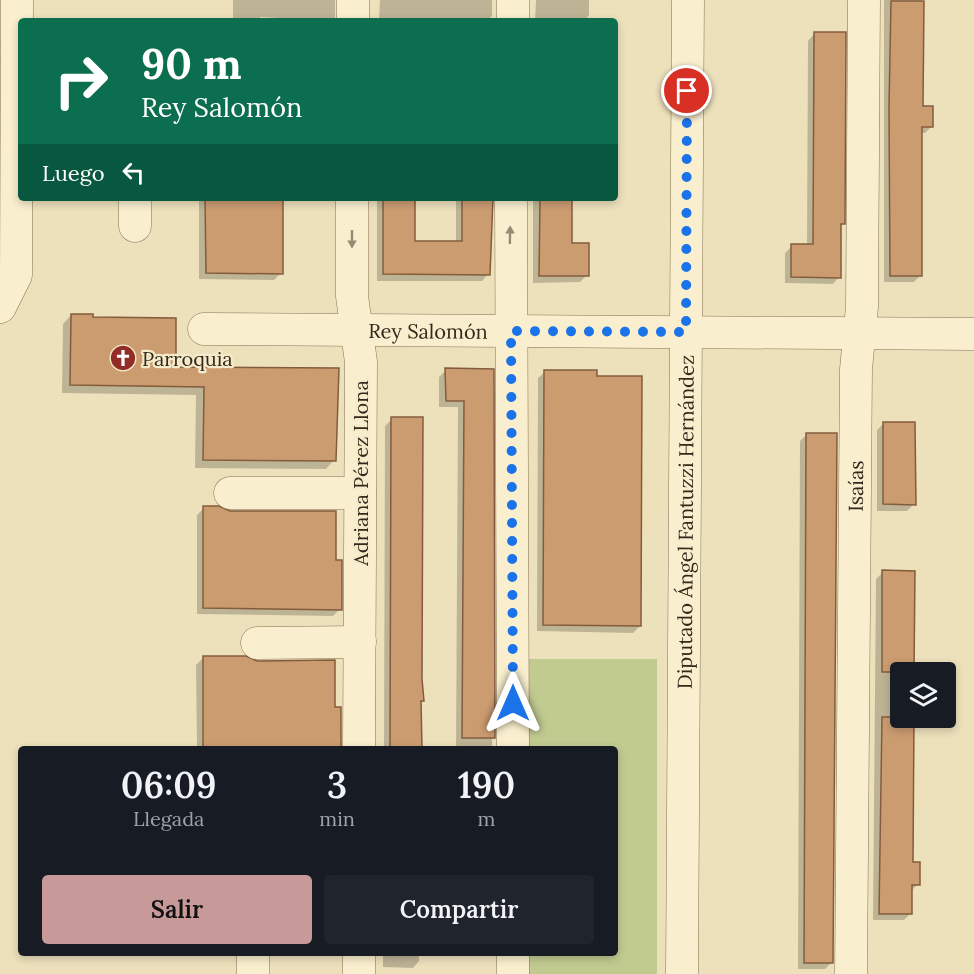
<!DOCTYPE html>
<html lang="es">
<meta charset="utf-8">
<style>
:root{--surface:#171b24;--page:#20242c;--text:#f1f3f6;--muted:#9ea1a6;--accent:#c79998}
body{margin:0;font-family:Lora,serif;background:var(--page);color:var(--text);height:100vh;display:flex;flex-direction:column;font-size:22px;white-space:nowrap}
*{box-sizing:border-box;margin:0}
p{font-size:20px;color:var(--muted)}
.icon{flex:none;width:33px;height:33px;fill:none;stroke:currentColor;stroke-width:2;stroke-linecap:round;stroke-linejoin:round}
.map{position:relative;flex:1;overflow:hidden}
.side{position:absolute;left:18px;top:746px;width:600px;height:210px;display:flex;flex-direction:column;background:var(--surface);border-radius:6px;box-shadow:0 3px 9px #0003}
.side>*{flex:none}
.hud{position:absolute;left:18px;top:18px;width:600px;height:183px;border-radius:6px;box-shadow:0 3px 9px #0003;background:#0b6e4f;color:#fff;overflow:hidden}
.controls{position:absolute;left:890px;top:662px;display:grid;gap:12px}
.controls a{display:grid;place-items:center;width:66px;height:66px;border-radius:6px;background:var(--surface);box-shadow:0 3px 9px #0003;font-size:30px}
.pin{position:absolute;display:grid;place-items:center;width:51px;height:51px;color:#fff;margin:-26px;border:3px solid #fff;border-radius:50%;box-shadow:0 2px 6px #0007}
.me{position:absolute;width:66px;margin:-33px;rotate:0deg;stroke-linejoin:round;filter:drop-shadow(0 0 4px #0008)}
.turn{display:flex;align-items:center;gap:21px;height:126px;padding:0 24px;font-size:27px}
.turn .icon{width:78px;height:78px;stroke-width:2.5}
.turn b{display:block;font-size:42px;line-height:51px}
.then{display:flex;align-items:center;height:57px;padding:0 24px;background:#0003;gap:12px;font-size:22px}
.eta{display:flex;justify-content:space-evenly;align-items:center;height:102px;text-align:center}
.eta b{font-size:36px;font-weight:600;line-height:42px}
.button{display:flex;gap:12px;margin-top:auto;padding:12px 24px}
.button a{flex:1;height:69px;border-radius:6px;background:var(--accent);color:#111;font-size:24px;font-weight:600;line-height:69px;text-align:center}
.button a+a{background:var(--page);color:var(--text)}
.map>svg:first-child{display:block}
.green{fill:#c1cb90}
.shadow{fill:#0003}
.building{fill:#cc9c71;stroke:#835c3c;stroke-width:1.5}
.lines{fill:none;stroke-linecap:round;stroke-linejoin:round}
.street-casing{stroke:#847156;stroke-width:33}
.street{stroke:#f9eece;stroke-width:32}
.oneway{fill:#968b74}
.route{stroke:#1a73e8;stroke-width:10;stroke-dasharray:0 18}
.labels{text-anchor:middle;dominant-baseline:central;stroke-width:4.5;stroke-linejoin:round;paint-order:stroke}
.street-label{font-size:20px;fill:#33281b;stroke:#f5ebcb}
.poi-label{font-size:20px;fill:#33281b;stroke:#f5ebcb;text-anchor:start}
</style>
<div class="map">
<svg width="974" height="974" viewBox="0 0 974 974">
<rect width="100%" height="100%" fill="#ede1bc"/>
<path class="green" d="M526,659H657V974H527V953L615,952V748H526Z"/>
<path class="shadow" d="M233,0H335V21L260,17V21H233Z
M380,0H492V16L487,21H379Z
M536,0H589V15L584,21H535Z
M884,0H922L921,108L932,126L925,133H921V275L914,282H884Z
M814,34L843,223L840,227L839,277L833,284L785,283V253L792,246H807L808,41Z
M199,198H281V273L274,280L199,279Z
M377,198H413V243H456V198H492L488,274L482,281H377Z
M533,198H570L571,244L587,275L580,282L533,283Z
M71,315L92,319L334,460L326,469L195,468L196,395L62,393L63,324Z
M446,370L492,371V748H456L458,407H439V377Z
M545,372L640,626L633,633L537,631L538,378Z
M392,419L423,701L420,704L419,748H384L385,426Z
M884,423L914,504L907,511H877V430Z
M807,434L832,962L825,969H798L800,441Z
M204,508L335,561L340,609L333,616L197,614V515Z
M883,572L912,672H900V717H912L911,864L918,884L911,891L910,914L904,920H873L876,579Z
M203,658L340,709V748H197L196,665Z
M383,952H419V961L413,968L383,967Z"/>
<path class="building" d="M891,1H924L923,106H933V127H922V276H890L889,107Z
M814,32H846L845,224H841V278L791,277V244H813Z
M205,198H283V274L206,273Z
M383,198H415V241H462V198H493L490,275L383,274Z
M540,200H572V243H589V276H539Z
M71,314H93V317L176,318V367L339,368L336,461L203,460L204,387L70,385Z
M445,368L494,369L495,738H462L464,401H446Z
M544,370H597V376H642L641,626L543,625Z
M391,417H423L422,679L424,701H421L422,748H390Z
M883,422H915L916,505L883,504Z
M806,433H837L833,963H804Z
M203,506H219L230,511H336V560H342V610L203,608Z
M882,570L915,571L914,672H882Z
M203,656H246L257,661L335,660V707H341V748H203Z
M882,717H914L913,862H920V885H912V914H879Z"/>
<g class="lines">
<g class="street-casing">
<g id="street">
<path d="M353,21V0"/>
<path d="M513,21V0"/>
<path d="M352,198V296L361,362L359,748"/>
<path d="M511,198L513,748"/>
<path d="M135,226V198"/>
<path d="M0,307L16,275L17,0"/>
<path id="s1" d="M204,329L974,334"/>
<path d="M230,493H360"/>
<path d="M257,643L360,642"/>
<path d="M253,974V952"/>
<path d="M359,974V952"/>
<path d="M513,974V952"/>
<path id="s2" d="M682,974L688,0"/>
<path id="s3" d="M851,974L856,369L862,307L864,0"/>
</g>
</g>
<use href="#street" class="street"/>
</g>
<defs><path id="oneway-solid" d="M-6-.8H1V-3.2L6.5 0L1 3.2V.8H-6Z" transform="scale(1.5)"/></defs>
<g class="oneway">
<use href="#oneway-solid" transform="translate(510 235) rotate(-89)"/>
<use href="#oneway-solid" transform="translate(352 239) rotate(90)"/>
</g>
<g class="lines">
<path class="route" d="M513,703L511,331L686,332L687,91"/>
</g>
<defs>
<g id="church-disc" transform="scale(1.35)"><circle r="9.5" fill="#932b26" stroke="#f5ebcb"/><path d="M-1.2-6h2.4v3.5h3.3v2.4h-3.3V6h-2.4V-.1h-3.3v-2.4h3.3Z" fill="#fff"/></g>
</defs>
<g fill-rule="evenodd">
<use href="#church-disc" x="123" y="358"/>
</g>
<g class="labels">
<g class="street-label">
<text stroke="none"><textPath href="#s1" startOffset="224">Rey Salomón</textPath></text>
<text transform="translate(360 473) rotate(-90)">Adriana Pérez Llona</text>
<text stroke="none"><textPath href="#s3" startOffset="488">Isaías</textPath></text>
<text stroke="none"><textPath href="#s2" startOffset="452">Diputado Ángel Fantuzzi Hernández</textPath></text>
</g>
<g class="poi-label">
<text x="142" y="358">Parroquia</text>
</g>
</g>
</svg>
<div class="controls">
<a><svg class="icon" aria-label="layers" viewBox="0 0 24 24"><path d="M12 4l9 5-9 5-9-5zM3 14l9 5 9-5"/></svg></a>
</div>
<div class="pin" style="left:687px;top:91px;background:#d93025"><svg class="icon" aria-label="arrive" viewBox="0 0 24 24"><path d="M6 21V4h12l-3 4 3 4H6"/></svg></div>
<svg class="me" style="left:513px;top:703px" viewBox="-20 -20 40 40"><path d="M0-17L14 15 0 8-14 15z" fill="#1a73e8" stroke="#fff" stroke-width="4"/></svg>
<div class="hud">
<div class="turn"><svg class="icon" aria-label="right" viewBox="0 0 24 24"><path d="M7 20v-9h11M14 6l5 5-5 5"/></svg><div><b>90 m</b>Rey Salomón</div></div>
<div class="then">Luego<svg class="icon" aria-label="left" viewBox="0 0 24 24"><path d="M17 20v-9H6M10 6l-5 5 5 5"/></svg></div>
</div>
<section class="side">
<div class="eta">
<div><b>06:09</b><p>Llegada</p></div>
<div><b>3</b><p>min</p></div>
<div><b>190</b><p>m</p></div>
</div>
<div class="button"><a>Salir</a><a>Compartir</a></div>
</section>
</div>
